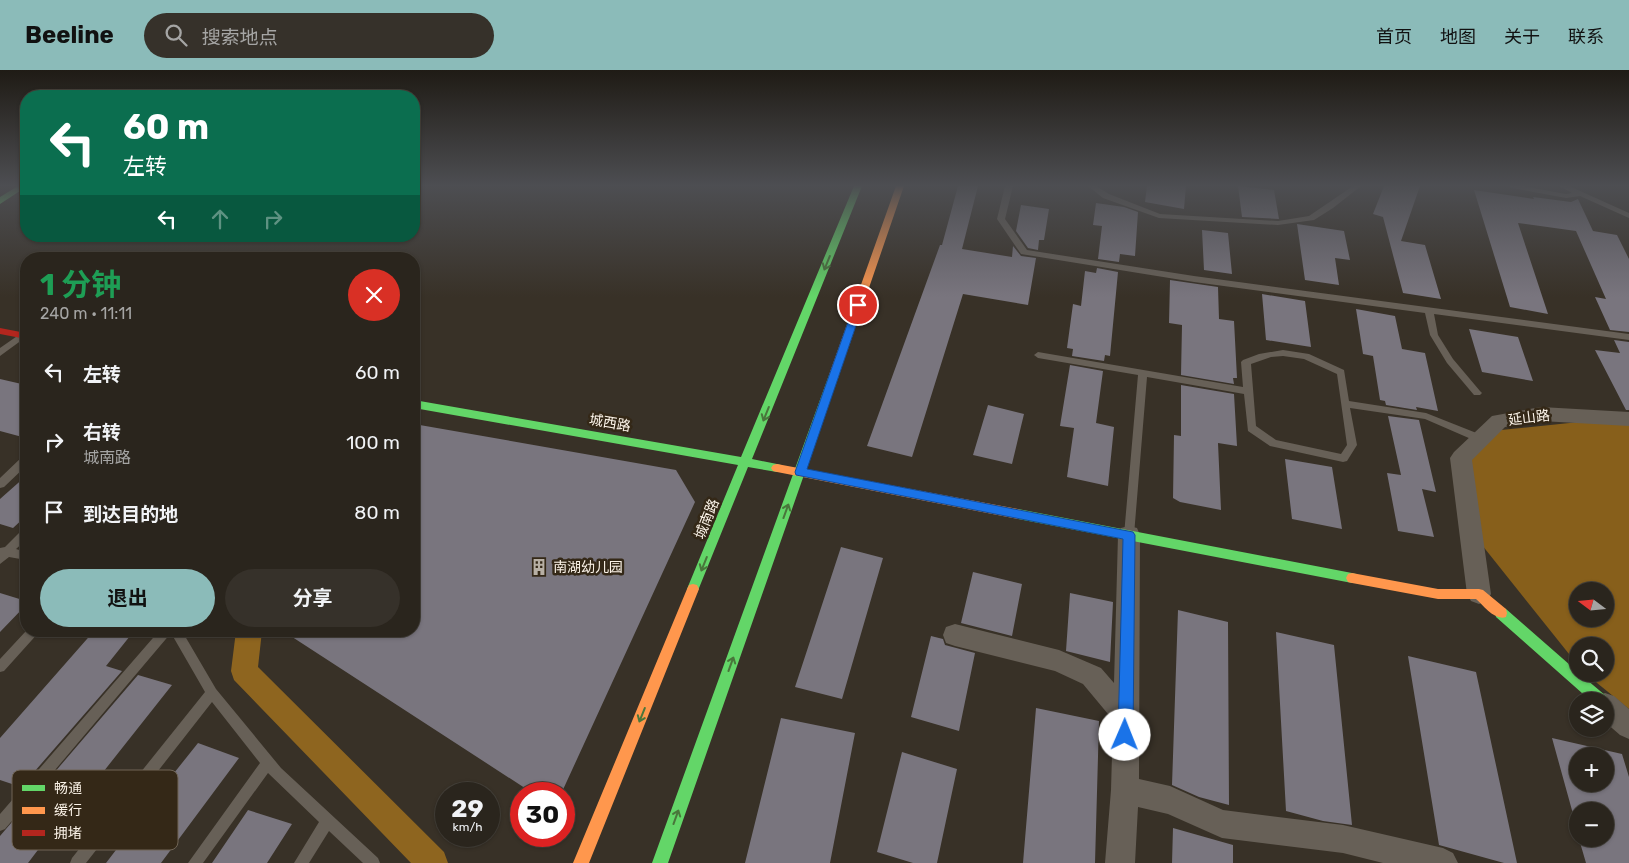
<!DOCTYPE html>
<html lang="zh">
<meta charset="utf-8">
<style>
:root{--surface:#2a251d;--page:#36312a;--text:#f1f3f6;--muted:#a5a5a4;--line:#46423b;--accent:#8bbbb9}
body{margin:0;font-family:Rubik,"Noto Sans SC",sans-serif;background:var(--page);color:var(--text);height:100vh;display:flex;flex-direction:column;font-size:19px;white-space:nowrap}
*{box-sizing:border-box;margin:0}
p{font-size:16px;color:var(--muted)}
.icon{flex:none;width:28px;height:28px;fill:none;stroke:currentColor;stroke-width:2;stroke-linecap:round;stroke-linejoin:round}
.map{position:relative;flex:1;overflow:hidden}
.panel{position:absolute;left:20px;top:182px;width:400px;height:385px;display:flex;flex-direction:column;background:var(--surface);border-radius:20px;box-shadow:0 1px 4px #0004,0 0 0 1px var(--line)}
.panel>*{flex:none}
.hud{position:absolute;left:20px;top:20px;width:400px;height:152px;border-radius:20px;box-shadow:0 1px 4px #0004,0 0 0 1px var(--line);background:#0b6e4f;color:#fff;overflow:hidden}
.needle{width:32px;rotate:286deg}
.fabs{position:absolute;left:1569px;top:512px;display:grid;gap:10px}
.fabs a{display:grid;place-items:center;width:45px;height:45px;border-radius:50%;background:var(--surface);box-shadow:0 1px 4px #0004,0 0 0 1px var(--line);font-size:25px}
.speed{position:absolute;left:435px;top:712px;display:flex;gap:10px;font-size:25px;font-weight:700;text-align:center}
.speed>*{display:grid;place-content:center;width:65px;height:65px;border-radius:50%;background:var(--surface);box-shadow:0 1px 4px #0004,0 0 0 1px var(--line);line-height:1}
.speed small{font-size:12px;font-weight:400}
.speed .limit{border:8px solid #d22;background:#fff;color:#111}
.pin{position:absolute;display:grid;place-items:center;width:42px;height:42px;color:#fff;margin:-21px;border:2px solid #fff;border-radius:50%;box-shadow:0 1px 5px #0007}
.me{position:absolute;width:55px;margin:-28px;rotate:1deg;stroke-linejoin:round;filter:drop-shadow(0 0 4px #0008)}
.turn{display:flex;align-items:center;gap:18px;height:105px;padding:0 20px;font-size:22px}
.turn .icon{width:65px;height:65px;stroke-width:2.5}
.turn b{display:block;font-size:35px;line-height:42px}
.lanes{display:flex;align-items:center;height:48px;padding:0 20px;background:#0003;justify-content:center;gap:25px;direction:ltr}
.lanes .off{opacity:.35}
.round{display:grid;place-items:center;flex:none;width:52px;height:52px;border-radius:26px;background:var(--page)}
.headline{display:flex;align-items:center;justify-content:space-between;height:85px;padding:0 20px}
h1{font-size:30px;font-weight:700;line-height:38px;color:#1e9e55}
.button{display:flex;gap:10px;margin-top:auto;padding:10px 20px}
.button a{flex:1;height:58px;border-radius:30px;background:var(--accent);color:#111;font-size:20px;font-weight:700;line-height:58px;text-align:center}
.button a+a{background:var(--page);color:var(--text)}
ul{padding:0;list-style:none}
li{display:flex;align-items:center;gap:15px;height:70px;padding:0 20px}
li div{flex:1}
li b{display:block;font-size:19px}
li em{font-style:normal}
header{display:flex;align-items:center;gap:30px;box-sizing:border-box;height:70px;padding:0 25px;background:var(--accent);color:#111}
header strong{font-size:24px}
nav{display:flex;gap:28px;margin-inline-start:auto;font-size:18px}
.search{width:350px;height:45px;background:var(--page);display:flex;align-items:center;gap:12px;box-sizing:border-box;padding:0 18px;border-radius:28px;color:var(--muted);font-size:19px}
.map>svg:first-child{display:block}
.forest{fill:#875f1b;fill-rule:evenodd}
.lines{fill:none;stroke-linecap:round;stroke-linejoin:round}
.canal{fill:#8e651f;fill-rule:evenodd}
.building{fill:#79757e;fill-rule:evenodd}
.lane{fill:#676057;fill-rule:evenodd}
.street{fill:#676057;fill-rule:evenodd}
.fast{fill:#63d668;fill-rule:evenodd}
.slow{fill:#ff974d;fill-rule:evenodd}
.jam{fill:#b3261e;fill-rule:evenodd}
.oneway{stroke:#49763b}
.route{fill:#1a73e8;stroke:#114b97}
.labels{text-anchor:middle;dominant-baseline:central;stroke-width:5;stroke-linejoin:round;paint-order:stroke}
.street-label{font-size:14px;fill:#fbf3e8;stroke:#342817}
.poi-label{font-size:14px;fill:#fbf3e8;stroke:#342817;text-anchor:start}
.key{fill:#342817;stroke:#706556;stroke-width:1}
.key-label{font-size:14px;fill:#fbf3e8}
</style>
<header>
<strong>Beeline</strong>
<div class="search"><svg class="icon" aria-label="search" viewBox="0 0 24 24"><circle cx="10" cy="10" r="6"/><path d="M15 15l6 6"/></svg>搜索地点</div>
<nav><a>首页</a><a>地图</a><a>关于</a><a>联系</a></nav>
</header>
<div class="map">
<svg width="1629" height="793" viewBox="0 0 1629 793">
<rect width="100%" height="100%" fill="#383127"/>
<path class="forest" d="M1579,352L1629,355V639L1586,604H1605V576H1578L1577,594L1470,460L1464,382L1491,361ZM1578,521H1605V549H1578Z"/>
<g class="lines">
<path class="canal" d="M236,561H262L258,597L444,782L448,793H411L234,610L231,601Z"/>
</g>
<path class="building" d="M958,116H978L962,179L1012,187L1013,176L1021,186L1036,188L1028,235L963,224L912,387L867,376L940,175H942Z
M1147,116H1186L1184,139L1145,132Z
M1238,116L1274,120L1279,149L1242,147Z
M1384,116H1420L1401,171L1425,175L1441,229L1403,223L1383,147L1373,144Z
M1474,120L1534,129L1533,127L1571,132L1578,129L1593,161L1617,165L1629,189V262L1610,260L1595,227L1606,229L1576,161L1518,153L1548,244L1510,237Z
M1096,133L1124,137L1138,142L1135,186L1120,184L1119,192L1098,189L1102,156L1093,155Z
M1021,135L1049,139L1044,170H1039L1038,180L1028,178L1016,161Z
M1297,154L1344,161L1350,190L1335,188L1339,215L1305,210Z
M1202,160L1228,163L1232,204L1204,200Z
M1097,198L1118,202L1110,286L1105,285L1104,291L1072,286L1073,279L1067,278L1073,234L1081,236L1085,201L1096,203Z
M1170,210L1218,217L1219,249L1234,251L1237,308H1233L1234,314L1181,305L1182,255L1169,253Z
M1262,224L1305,231L1311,277L1266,270Z
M1356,239L1395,246L1402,279L1425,283L1438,341L1416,337L1417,340L1386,335L1385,331L1380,330L1373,286L1363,284Z
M1469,259L1518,267L1533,311L1482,302Z
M1614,270L1629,272V340H1626L1595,280L1620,283Z
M1070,295L1103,301L1096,353L1114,357L1108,416L1067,407L1074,358L1060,356Z
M0,309L26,315V368L0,361Z
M1181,315L1234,324L1237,376L1218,373L1221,440L1180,432L1173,428L1174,365L1181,366Z
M988,335L1024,344L1012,394L973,385Z
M1388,346L1419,350L1436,422L1422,419L1434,467L1398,461L1387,403L1401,405Z
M414,354L676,400L695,432L561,724H534L283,561H414Z
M1285,389L1332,397L1342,459L1292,449Z
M26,406V446L13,458L0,454V429Z
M841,477L883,488L842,629L795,617Z
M973,502L1022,514L1012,566L961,553Z
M0,523L26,531V535L0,562Z
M1070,523L1113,532L1110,592L1066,581Z
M1178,540L1228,552L1229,735L1199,727L1172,715Z
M94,561H134L106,596L122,601L21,717L0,710V668Z
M1276,562L1334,575L1352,755L1323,751L1286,741Z
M931,566L943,569L945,575L975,583L959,661L911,647Z
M1408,586L1476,602L1517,793H1504L1439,775Z
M138,605L172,615L100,706L95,705L28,793H0V766Z
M1036,638L1099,651L1095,793H1023Z
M781,648L855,663L830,793H745Z
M1552,668L1622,684L1629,707V793H1586L1579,769H1605V741H1578V762ZM1578,686H1605V714H1578Z
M198,673L239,688L161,793H106L129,763L127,762Z
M902,682L957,699L937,793H913L877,782Z
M248,740L292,754L267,793H212Z
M1173,758L1233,775V793H1172Z"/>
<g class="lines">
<path class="lane" d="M1005,116H1013L1005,149L1027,180L1194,206L1629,264V270L1434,244L1438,265L1453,289L1480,321L1482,323L1480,325H1474L1447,293L1430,265L1425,243L1194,212L1021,184L997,149Z
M1088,116H1096L1109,124L1160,144L1278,151L1309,146L1353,116H1361L1333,138L1314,150L1278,155L1159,148L1103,128Z
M1508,116H1523L1566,124L1572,123L1559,116H1569L1629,143V148L1580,126L1566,128L1512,118Z
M23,262L26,263V267L0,286V278Z
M1283,280L1309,284L1344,300L1349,331L1426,343L1484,366L1486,369L1484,372H1478L1425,349L1350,338L1357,375L1347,391L1343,392L1270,376L1248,361L1244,324L1147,307L1134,465L1133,468L1129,469L1125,468L1124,465L1138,305L1038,288L1034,285L1038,282L1243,317L1241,292L1243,290L1259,284ZM1283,286L1304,289L1337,304L1347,375L1341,384L1276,370L1256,356L1251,294L1271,287Z
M26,386V396L4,417L0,418V408L22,387Z
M26,459V470L16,479L26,482V490L9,487L0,494V478L5,477L22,460Z
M26,561H40L4,601L0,602V589Z
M159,561H182L216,619L281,698L378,788L380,793H363L329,761L309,793H294L319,752L268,703L203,793H188L260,693L212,632L86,793H70L72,788L205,622L171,563L5,759L0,761V744Z"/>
<path class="street" d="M1541,337L1629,342V356L1541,351L1505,357L1472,390L1491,524L1487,531L1479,534L1471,531L1467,524L1450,388L1454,382L1492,346Z
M1129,456L1137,458L1140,465L1139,709L1170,716L1223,740L1343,755L1443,778L1453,783L1458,793H1383L1343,783L1222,768L1168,744L1138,737L1135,793H1105L1111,720L1113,650L1083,614L1055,601L955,576L946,573L943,565L946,557L955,554L1059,580L1101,598L1114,613L1118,465L1121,458Z
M1605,623L1614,626L1629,639V669L1620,665L1605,652V631H1594L1596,626Z"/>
<path class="fast" d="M18,116H26V117L0,134V127Z
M854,116H862L752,389L777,394L781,395L783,398L781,401L777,402L748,397L697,523L693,524L689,523L687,519L738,395L414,338V330L741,387Z
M834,301L839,305L668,793H652L829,305Z
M1018,439L1352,503L1356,504L1358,508L1356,512L1352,513L1018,449L1014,447L1012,444L1014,441Z
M1501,537L1506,539L1578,602V604H1580L1606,626L1608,631L1606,636L1605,631H1591L1496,547L1495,543L1496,539Z"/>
<path class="slow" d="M896,116H904L839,305L838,308H830L829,305Z
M777,394L1018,439L1022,441L1024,444L1022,447L1018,449L777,402L773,401L771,398L773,395Z
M1352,503L1438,519H1479L1483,520L1506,539L1507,543L1506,547C1495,551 1484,536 1476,529H1438L1352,513L1348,512L1346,508L1348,504Z
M693,514L697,515L699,519L589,793H573L687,519L689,515Z"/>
<path class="jam" d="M0,258L26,263V269L0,264Z"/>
</g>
<defs><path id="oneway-shaft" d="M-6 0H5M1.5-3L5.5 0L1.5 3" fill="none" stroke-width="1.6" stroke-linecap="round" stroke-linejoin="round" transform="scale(1.25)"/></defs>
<g class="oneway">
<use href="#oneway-shaft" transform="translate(827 193) rotate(112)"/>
<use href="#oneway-shaft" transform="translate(766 344) rotate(112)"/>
<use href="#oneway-shaft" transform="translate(786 441) rotate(-70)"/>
<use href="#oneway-shaft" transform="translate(704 494) rotate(112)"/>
<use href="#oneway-shaft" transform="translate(731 594) rotate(-70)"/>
<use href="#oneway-shaft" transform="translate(642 645) rotate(112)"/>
<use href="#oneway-shaft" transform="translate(676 747) rotate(-70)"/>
</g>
<linearGradient id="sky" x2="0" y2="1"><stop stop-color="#1f1b15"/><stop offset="0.51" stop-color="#4d4e52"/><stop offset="1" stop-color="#4d4e52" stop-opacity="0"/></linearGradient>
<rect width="1629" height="227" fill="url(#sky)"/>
<path class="route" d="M858,232L863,235L807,399L1133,462L1135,465L1133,665L1130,669L1125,671L1120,669L1118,665L1123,469L796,405L795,402L854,235Z"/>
<defs>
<g id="building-bare" transform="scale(1.35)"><path d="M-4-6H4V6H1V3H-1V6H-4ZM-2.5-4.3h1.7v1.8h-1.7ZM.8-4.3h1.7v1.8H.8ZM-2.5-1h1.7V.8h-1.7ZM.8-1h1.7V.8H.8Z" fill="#b7afa4" stroke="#342817" stroke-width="2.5" paint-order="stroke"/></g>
</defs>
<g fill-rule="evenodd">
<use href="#building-bare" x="539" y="497"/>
</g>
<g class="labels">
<g class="street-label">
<text transform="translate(1529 348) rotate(-7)">延山路</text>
<text transform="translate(610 353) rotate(10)">城西路</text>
<text transform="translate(707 449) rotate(-68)">城南路</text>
</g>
<g class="poi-label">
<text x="553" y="497">南湖幼儿园</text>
</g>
</g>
<rect x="12" y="700" width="166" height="80" rx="8" class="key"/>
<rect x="22" y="715" width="23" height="6" fill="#63d668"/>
<rect x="22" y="737" width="23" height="7" fill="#ff974d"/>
<rect x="22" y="760" width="23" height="6" fill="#b3261e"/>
<g class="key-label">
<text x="54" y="723">畅通</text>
<text x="54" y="745">缓行</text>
<text x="54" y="768">拥堵</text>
</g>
</svg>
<div class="fabs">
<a><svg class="needle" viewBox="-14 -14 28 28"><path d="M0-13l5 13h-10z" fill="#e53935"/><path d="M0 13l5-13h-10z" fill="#a5a5a4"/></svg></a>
<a><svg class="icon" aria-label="search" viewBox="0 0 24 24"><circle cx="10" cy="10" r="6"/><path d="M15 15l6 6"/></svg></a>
<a><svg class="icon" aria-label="layers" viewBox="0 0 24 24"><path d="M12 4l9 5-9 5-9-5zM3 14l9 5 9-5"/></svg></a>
<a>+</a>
<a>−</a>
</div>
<div class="speed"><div>29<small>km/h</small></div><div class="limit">30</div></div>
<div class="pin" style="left:858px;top:235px;background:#d93025"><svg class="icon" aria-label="arrive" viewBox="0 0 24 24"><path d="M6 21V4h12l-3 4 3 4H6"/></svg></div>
<svg class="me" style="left:1125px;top:665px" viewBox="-20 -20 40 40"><circle r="19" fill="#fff"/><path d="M0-13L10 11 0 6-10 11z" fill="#1a73e8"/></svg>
<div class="hud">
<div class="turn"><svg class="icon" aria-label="left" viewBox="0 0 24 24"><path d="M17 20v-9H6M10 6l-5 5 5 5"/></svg><div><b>60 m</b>左转</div></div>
<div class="lanes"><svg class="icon" aria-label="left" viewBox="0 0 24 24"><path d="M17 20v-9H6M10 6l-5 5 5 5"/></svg><svg class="icon off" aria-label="ahead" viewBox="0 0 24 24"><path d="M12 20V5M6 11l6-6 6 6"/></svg><svg class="icon off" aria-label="right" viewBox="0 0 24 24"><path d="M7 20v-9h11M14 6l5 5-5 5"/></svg></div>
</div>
<section class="panel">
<div class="headline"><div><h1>1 分钟</h1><p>240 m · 11:11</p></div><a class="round" style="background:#d93025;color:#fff"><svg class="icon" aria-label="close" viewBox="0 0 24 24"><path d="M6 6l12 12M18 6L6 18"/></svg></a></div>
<ul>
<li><svg class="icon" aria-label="left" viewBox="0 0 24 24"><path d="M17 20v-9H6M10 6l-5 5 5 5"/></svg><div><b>左转</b></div><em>60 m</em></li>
<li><svg class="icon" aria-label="right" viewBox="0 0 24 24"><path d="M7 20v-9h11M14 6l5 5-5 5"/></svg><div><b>右转</b><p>城南路</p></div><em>100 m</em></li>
<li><svg class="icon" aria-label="arrive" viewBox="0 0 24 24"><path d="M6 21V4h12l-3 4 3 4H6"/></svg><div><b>到达目的地</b></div><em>80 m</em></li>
</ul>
<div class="button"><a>退出</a><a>分享</a></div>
</section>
</div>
